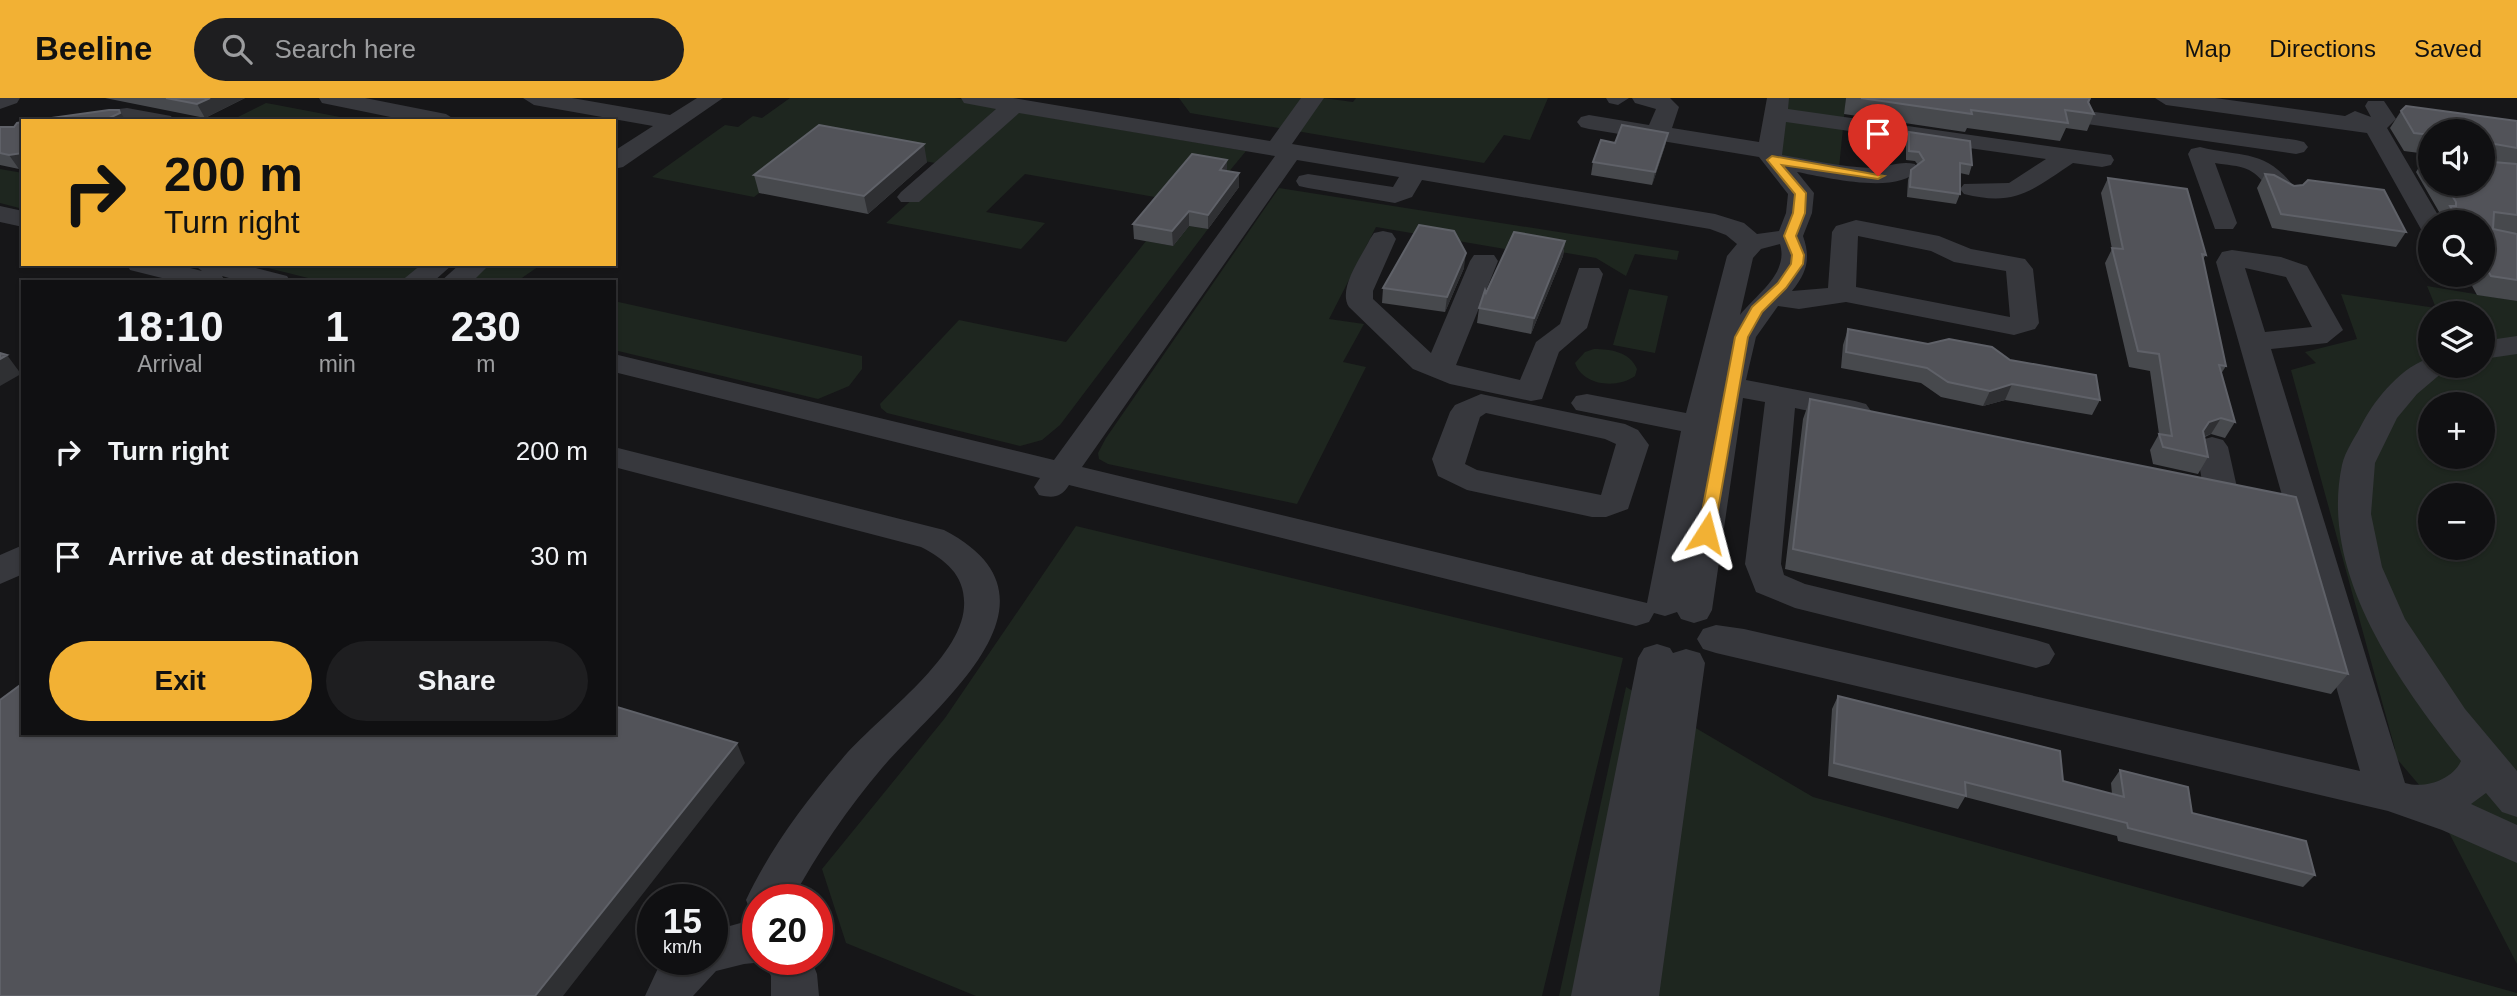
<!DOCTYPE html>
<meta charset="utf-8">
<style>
:root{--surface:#101012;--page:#1e1e20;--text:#f1f3f6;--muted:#9c9d9f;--line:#303032;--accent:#f2b134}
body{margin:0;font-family:Helvetica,sans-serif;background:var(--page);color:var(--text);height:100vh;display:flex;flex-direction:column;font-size:26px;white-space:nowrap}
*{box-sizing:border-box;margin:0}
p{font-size:23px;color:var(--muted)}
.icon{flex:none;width:38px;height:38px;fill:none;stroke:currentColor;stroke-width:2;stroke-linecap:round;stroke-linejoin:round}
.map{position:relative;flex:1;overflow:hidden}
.panel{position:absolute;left:21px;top:182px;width:595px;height:455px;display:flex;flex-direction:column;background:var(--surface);border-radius:0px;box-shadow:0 2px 5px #0004,0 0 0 2px var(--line)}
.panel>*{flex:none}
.hud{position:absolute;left:21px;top:21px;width:595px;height:147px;border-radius:0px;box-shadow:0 2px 5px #0004,0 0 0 2px var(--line);background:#f2b134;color:#111;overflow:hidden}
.tools{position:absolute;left:2418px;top:21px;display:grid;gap:14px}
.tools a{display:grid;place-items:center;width:77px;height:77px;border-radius:50%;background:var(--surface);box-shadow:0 2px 5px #0004,0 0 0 2px var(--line);font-size:35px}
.speed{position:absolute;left:637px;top:786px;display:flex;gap:14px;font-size:35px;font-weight:700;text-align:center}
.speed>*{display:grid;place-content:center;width:91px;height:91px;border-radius:50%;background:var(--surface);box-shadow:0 2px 5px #0004,0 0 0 2px var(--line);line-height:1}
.speed small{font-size:18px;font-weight:400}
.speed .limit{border:10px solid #d22;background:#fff;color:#111}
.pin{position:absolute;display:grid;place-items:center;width:60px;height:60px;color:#fff;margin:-72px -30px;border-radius:50% 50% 50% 0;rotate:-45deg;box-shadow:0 0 7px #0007}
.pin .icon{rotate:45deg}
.me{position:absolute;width:77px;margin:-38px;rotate:9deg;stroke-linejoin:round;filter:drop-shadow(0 0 5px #0008)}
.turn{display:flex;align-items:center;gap:24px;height:147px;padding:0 28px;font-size:32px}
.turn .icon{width:91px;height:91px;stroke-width:2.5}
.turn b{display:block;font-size:49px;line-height:60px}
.eta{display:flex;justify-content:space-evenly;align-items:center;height:119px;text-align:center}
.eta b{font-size:42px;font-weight:600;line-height:49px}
.cta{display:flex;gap:14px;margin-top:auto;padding:14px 28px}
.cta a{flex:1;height:80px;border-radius:42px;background:var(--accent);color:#111;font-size:28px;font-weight:600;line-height:80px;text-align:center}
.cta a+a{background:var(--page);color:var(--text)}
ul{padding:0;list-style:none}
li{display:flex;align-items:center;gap:21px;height:105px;padding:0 28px}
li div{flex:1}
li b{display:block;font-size:26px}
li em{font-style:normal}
header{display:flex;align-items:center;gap:42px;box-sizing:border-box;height:98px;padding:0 35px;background:var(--accent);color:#111}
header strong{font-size:33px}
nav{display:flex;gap:38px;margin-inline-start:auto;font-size:24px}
.search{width:490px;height:63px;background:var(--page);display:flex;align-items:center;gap:18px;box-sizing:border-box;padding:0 24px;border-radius:38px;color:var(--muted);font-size:26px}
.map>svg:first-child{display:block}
.green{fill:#1e261f;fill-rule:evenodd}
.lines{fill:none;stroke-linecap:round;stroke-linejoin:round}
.minor{fill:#37383d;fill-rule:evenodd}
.wall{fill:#47494d;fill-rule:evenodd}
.shaded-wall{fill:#2f3033}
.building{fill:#525359;stroke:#5f6168;stroke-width:2}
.route{fill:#f2b134;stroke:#9d7322;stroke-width:2}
</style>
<header>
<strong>Beeline</strong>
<div class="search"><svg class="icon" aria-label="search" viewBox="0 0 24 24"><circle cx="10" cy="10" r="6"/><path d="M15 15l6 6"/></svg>Search here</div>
<nav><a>Map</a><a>Directions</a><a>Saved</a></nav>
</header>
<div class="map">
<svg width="2517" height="898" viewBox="0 0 2517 898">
<rect width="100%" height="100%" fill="#161618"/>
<path class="green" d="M790,0H955L1000,8L935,65L823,45L754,99L652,79L725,27L738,29L753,18L762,20Z
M1179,0H1323L1353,4L1356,0H1548L1530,42L1504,37L1484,65L1190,15Z
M1775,0H1846L1839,70L1766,58Z
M266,5L277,7L361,23H230Z
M1017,14L1246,53L1227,76L1166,101L1025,76L986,114L1045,125L1021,151L886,125L985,36Z
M0,71L23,75V111L0,105Z
M1279,90L1679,153L1677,162L1635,156L1626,178L1596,160L1508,145L1505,151L1376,129L1329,221L1364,226L1343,264L1366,269L1297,406L1108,366L1099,361L1098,355L1106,340Z
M1189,128L1208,131L1060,327L1042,342L1020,348L887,315L881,310L880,306L959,222L1066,244L1146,143L1173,148Z
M252,166H429L403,184H324Z
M490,166H542L516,184H465Z
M2427,188L2517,203V866L2432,702L2391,654L2395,651L2291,272L2316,265L2305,254L2357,241L2341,196L2436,210ZM2431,215H2483V268H2431ZM2431,306H2483V359H2431ZM2431,397H2483V450H2431Z
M1629,191L1668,198L1655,255L1613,247Z
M614,203L862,258V271L849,288L818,301L614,252Z
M1594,251C1611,251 1630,254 1637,271L1635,278C1617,291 1583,288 1575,265L1585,254Z
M1076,428L1623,560L1542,898H976L846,845L822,771L945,620Z
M1626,589L1813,699L2517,895V898H1559Z"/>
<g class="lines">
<path class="minor" d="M0,0H20L17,5L0,11Z
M319,0H365L446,16L457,23H410L322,5Z
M523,0H572L670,17L697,0H723L623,69L614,71V53L653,28L534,7Z
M961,0H1013L1270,43L1301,0H1324L1292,46L1715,116L1744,125L1757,136L1779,133L1786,115L1788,96L1759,59L1589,31L1581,29L1577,24L1581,19L1589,17L1649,27L1656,11L1635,5L1632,0H1670L1679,9L1672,30L1759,44L1767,0H1789L1788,11L2111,57L2114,62L2111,67L2102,69L2073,65C2032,92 2016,109 1964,96L1960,91L1964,86L2009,85L2046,61L1786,24L1782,57C1812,62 1841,69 1871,70C1886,70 1900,62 1915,66L1918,71C1900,98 1824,79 1797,74L1814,95L1812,115L1803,138C1811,161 1807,174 1792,193L1828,190L1832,134L1836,128L1856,122L1939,138L1971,151L2025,161L2033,171L2039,225L2035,231L2014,237L1846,204L1799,211L1778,208L1756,239L1746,282L1855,303L1866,306L1871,313L1866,320L1855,323L1795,310L1781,466L1784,477L1805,486L2036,542L2049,546L2055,556L2049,566L2036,570L1795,510L1756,494L1745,466L1765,304L1743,300L1712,512L1707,521L1694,525L1681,521L1677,514L1665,518L1654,515L1649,524L1636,528L1069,387C1061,400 1053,400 1039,397L1034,389L1040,380L614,274V256L1054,362L1275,58L1019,15L919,104H901L897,99L901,94L996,11L964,5ZM1297,62L1399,79L1393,89L1308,76L1299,78L1296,83L1299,88L1308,90L1395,105L1412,99L1422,82L1710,131L1726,137L1737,146L1727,158L1686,315L1587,296L1576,298L1571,305L1576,312L1681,333L1647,505L1082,369ZM1858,138L1931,153L1954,164L2006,173L2010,219L1856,189ZM1780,146C1789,176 1756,196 1740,217L1753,160L1761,151Z
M1606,0H1629L1618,7L1609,5Z
M2155,0H2215L2345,18L2355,13L2371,19L2365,8L2368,3H2384L2396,21L2387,30L2442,124H2431V135L2422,133L2367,35L2166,7Z
M127,10L171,18L174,23H67L78,16Z
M2095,14L2296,42L2304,44L2308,49L2304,54L2296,56L2087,26L2083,21L2087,16Z
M2200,49C2244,60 2267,50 2298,94L2294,99C2271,105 2267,81 2249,72C2238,67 2226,67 2215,65L2237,125L2233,131H2215L2188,56L2191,51Z
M0,108L23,113V129L0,124Z
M1383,133L1392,135L1396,141L1373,193V201L1431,255L1470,163L1474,157H1494L1498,163L1456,267L1520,282L1536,244L1560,226L1579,170H1599L1603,176L1587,230L1559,254L1542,301L1531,303L1450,286L1413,271L1349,209C1337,191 1362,158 1370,141L1374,135Z
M2232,152L2281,159L2307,168L2343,232L2327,245L2271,251L2405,685C2425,691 2452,682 2461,663C2398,583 2319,475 2342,367C2345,353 2356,338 2363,324C2376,300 2403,267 2431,260V268H2450L2417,296L2397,320L2375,365L2371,416L2382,469L2405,521L2465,611L2517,673V719L2502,714L2486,695L2471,706L2517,727V765L2442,732L2388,713L1716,555L1703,551L1697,541L1703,531L1716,527L1744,531L2360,673L2216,164L2222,154ZM2245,170L2286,179L2312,229L2265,234Z
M127,166H174L202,173L193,166H240L287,178L291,184H243L222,178L226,184H178L130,172Z
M422,166H453L433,184H400Z
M460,166H490L472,184H440Z
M2517,238V256L2483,261V243Z
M1481,296L1625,326L1638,332L1649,347L1628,411L1606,419H1592L1467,392L1438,378L1432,361L1450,314L1455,307ZM1486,315L1605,341L1616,346L1601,397L1477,372L1465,366L1480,319Z
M2212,339L2223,342L2228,349L2238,394L2233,402L2221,405L2209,402L2204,394L2196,349L2201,342Z
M614,349L944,432C1077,501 938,605 882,670C848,710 817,755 792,802H758V818L752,816L746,802C770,751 805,704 842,661C875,621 961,562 964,509C966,478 946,462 921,449L614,369Z
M23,447V476L0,486V457Z
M1657,546L1670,550L1673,555L1686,551L1700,555L1705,565L1659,898H1571L1638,560L1644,550Z
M744,824L758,825V861H811L817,876L819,898H771V878L764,864L744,866L716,873L693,898H645L659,868L667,861H712V833Z"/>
</g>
<path class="wall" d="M105,0H245L205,20Z
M1846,0H2091L2089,5L2094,16L2087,33L2066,30L2060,43L1967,30L1965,34L1844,16Z
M2401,13L2517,23V203L2477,197L2466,177H2483V124H2439L2442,119L2416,74L2427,56L2404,53L2390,30ZM2431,33H2483V86H2431Z
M0,29L19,71L0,67Z
M1909,34L1972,67L1969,77L1960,75V96L1956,106L1907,99L1908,82L1911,72L1918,67L1915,63L1906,62V44Z
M1668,35L1665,48L1652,87L1591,77L1593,64L1615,45Z
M1227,62V73L1239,89L1208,131L1189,128L1173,148L1134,141L1133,126Z
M927,64L868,116L759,95L754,77Z
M2265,76L2294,88L2406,134L2396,149L2272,130L2257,90Z
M2108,80L2206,157L2203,161L2226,268L2221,276L2235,324L2225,340L2211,336L2205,339L2208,359L2198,376L2153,366L2150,352L2159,336L2150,273L2129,269L2105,165L2112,151L2101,95Z
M1565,143L1563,158L1531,236L1477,225L1479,210L1486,195Z
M1464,170L1445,214L1382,205L1383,190Z
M1848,231L2010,262L2100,302L2092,317L2005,302L1983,308L1941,299L1921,285L1841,270L1843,247Z
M1810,301L2348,576L2331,596L1785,471L1803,321Z
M1838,598L2063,683L2112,696L2111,685L2120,672L2192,715L2315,777L2303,789L2118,743L2117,738L1965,699L1958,711L1828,678L1832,611Z"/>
<path class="shaded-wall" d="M210,0H245L205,20L197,6Z
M119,12L126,23H103Z
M1668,35L1665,48L1652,87L1655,74Z
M924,46L927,64L868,116L864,98Z
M23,55V70L19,71L9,57Z
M1227,62V76L1220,72Z
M1239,75V89L1208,131V117Z
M1189,113V128L1173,148L1172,133Z
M1565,143L1563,158L1531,236L1534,220Z
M1466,155L1464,170L1445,214L1447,199Z
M7,257L21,276L0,288V261Z
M2012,286L2005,302L1983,308L1990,293Z
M2221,320L2211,336L2199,340L2209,324Z
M737,645L745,665L563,898H535Z"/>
<path class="building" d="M166,0H210L197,6Z
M1861,0H2090L2088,4L2094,16L2065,12L2068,25L1971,12L1972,16Z
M2406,8L2517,23V50L2495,46L2492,48L2493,64L2517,66V117L2494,114L2493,131L2517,136V182L2491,178L2483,165V124H2459L2450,108H2456V104L2445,86H2483V33H2431V37L2414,35L2401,13Z
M109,12H119L120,15L103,23H30Z
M23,24V55L9,57L0,55V29H14L17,25Z
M819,27L924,46L864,98L754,77Z
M1622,27L1668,35L1655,74L1593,64L1601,42L1615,45Z
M1909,34L1970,43L1972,67L1960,65V96L1910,89L1911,72L1924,62L1919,54L1909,53Z
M1192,56L1227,62L1220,72L1239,75L1208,117L1189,113L1172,133L1133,126Z
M2265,76L2274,77L2294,88L2303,87L2308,82L2384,92L2406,134L2281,116Z
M2108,80L2187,91L2206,157L2202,156L2226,268L2219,267L2235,324L2221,320L2209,324L2203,333L2208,359L2163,349L2159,336L2172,338L2159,256L2138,253L2112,150L2123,151Z
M1419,127L1454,133L1466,155L1447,199L1383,190Z
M1514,134L1565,143L1534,220L1479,210L1485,192L1486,195Z
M1848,231L1928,246L1949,241L1992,249L2010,262L2096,277L2100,302L2012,286L1990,293L1948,284L1927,270L1846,254Z
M0,255L7,257L0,261Z
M1810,301L2296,399L2348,576L1793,451Z
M23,585V635H614V608L737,645L535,898H0V602Z
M1838,598L2060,653L2063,683L2124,699L2120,672L2188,689L2192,715L2306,743L2315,777L2128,730L2127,725L1965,684L1966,698L1834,665Z"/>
<path class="route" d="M1772,58L1884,78L1878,81L1782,67L1806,95L1805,115L1796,138L1804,157L1803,166L1786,190L1762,214L1748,239L1714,435L1706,440L1698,435L1735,239L1752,209L1778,185L1791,166L1792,157L1784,138L1793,115L1795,96L1767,62Z"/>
</svg>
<div class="tools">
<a><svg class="icon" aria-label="sound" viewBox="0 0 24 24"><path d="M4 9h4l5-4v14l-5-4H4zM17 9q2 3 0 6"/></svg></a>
<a><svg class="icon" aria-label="search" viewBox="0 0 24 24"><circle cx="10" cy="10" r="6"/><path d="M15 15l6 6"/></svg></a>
<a><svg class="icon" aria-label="layers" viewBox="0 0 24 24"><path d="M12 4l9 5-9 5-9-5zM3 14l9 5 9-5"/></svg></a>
<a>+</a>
<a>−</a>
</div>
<div class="speed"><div>15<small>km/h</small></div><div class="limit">20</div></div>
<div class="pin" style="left:1878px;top:78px;background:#d93025"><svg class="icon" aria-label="arrive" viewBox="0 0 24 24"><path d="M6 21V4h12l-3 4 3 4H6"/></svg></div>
<svg class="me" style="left:1706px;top:435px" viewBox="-20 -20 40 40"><path d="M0-17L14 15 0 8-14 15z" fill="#f2b134" stroke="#fff" stroke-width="4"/></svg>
<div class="hud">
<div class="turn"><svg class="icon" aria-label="right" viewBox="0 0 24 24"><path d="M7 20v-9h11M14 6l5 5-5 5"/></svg><div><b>200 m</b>Turn right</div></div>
</div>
<section class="panel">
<div class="eta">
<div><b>18:10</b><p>Arrival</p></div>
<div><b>1</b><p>min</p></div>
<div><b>230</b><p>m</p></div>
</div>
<ul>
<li><svg class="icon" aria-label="right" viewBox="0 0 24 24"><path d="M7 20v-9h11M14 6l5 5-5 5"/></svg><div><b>Turn right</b></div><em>200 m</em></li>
<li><svg class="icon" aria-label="arrive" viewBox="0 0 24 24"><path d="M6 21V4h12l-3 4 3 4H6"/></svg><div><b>Arrive at destination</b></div><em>30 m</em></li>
</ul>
<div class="cta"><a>Exit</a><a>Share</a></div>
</section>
</div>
